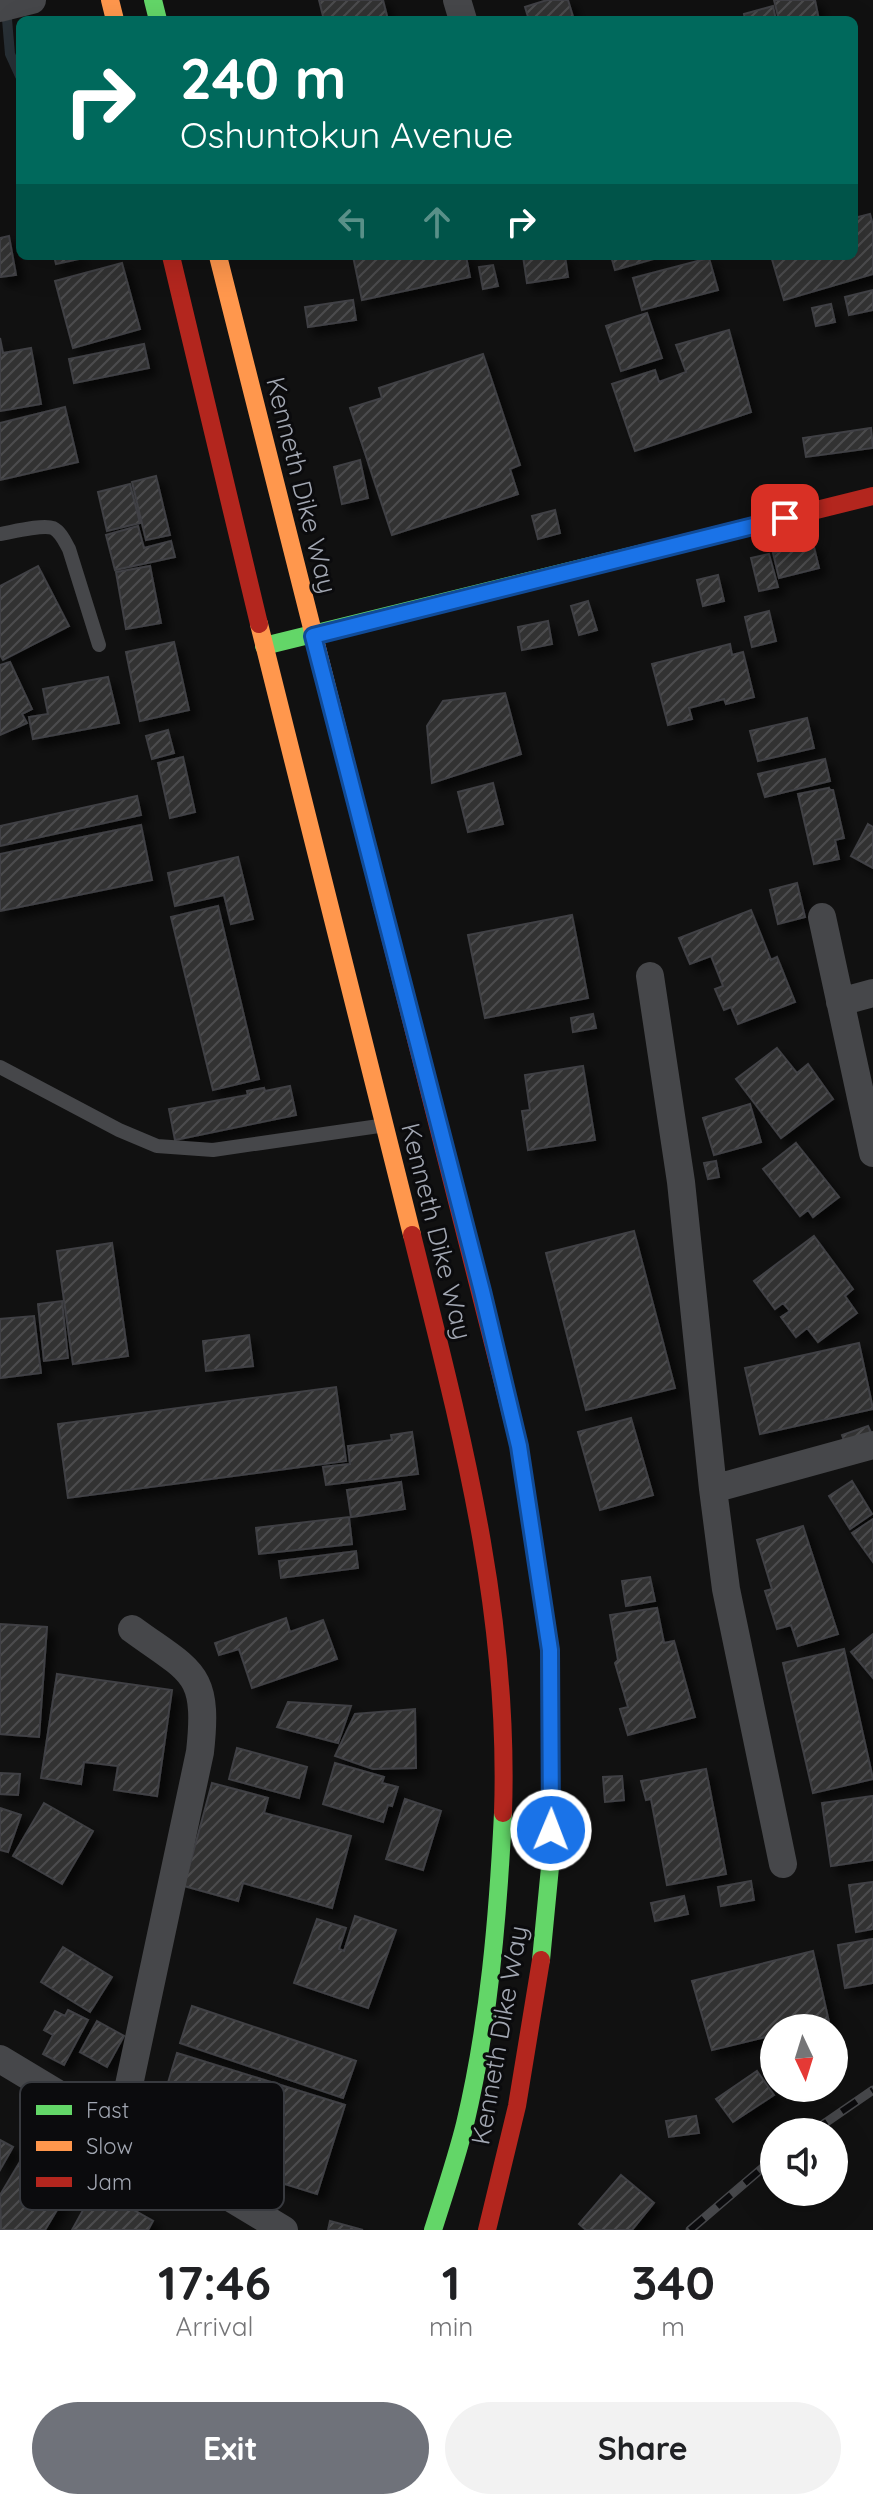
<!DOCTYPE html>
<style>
:root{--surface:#fff;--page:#f2f2f2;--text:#202124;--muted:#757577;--accent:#6f727a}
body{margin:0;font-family:Quicksand,sans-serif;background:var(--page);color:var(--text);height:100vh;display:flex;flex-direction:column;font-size:30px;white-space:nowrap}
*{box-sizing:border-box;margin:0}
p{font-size:26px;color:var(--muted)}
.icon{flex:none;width:44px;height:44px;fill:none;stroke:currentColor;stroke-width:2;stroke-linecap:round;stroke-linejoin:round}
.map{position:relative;height:2230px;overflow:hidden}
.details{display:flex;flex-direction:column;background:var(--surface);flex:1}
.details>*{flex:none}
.top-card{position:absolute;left:16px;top:16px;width:842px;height:244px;border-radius:12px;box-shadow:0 8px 32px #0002;background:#00695c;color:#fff;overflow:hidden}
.needle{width:52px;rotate:176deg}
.fabs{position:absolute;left:760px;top:2014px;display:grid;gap:16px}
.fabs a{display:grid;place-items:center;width:88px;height:88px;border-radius:50%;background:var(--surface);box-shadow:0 8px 32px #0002;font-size:40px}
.pin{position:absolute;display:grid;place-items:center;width:68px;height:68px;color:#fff;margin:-34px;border-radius:16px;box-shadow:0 4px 12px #0006}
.me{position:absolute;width:88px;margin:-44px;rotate:1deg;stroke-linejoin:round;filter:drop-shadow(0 0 6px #0008)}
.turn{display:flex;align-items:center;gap:28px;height:168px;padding:0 32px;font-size:36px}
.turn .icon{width:104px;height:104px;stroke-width:2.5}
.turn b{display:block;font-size:56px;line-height:68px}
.lanes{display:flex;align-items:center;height:76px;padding:0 32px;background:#0003;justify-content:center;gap:40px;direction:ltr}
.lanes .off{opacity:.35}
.eta{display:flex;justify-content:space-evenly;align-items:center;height:136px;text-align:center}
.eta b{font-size:48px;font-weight:800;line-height:56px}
.cta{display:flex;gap:16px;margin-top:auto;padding:16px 32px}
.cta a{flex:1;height:92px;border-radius:48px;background:var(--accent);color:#fff;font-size:32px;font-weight:800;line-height:92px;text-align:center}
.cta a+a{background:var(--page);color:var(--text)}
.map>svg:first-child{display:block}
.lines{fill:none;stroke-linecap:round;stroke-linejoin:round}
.stream{stroke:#283036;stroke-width:10}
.building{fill:url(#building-hatch);stroke:#404144;stroke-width:2;filter:url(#shadow)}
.lane{stroke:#46474a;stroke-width:14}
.street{stroke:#46474a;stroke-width:28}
.fast{stroke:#63d668;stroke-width:18}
.slow{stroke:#ff974d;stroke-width:18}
.jam{stroke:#b3261e;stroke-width:18}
.rail-casing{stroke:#46474a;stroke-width:9}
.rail{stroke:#0b0b0d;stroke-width:6;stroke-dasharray:18;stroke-linecap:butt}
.route-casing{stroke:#114b97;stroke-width:20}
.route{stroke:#1a73e8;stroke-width:14}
.labels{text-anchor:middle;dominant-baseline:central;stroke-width:6;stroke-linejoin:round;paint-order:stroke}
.street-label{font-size:26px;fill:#a2a7b2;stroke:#0b0b0d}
.key{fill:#0b0b0d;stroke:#383a3f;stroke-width:2}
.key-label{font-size:22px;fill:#a2a7b2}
</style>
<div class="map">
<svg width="873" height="2230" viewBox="0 0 873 2230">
<defs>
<pattern id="building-hatch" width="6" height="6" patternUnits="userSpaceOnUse" patternTransform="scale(2)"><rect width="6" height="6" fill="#313133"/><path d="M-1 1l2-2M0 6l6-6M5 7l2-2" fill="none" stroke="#4c4c4e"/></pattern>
<filter id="shadow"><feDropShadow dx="7" dy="7" stdDeviation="4" flood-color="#0009"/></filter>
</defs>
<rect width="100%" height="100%" fill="#111"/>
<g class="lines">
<path class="stream" d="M6,8L10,54L20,76"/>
</g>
<path class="building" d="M319,0H383L388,20H324Z
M547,0H568L574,20H529L525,7Z
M774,0H815L819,20H779Z
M773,6L776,20H745L744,14Z
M870,214L873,225V274L784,300L771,256H854V218Z
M9,236L16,275L0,277V238Z
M54,256H78L79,259L56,264Z
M353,256H466L470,277L362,300Z
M523,256H565L568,277L527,283Z
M611,256H664L615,270Z
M709,258L718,290L642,310L633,278Z
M122,263L140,329L73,348L55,281Z
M493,265L498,286L483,289L479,267Z
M873,290V310L849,315L845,297Z
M353,300L356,320L308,327L305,307Z
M831,304L835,322L816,326L812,308Z
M647,313L662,358L621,371L606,326Z
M729,330L751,412L635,451L612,384L655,370L659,382L686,372L676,345Z
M0,338L3,353L31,348L41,404L0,411Z
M144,344L149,368L74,383L69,359Z
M483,354L520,465L510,469L518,494L392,535L350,408L382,398L379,388Z
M65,407L78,462L0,480V423Z
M871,428L873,448L806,457L803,438Z
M360,460L368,498L342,504L334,467Z
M156,476L170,535L146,540L132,482Z
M130,484L140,523L107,531L98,492Z
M555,510L560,533L538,539L532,516Z
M138,526L144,548L171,541L175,557L115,570L106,535Z
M813,543L819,568L779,578L773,553Z
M769,554L778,587L759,591L751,558Z
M38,566L69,626L3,660L0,655V586Z
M150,566L161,623L126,629L116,572Z
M718,575L724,601L703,606L697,580Z
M588,601L597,630L579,635L571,606Z
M769,611L776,641L752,647L745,617Z
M548,621L552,644L522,650L518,627Z
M174,642L189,710L140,721L126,652Z
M730,644L732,655L743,652L754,697L726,704L724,699L689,708L692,719L668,725L652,664Z
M10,662L32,709L22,714L27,723L0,735V665Z
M108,677L119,723L33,739L29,717L48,714L43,689Z
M505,693L521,754L432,783L427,726L443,701Z
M807,718L814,748L758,761L750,731Z
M168,730L174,753L152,759L146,736Z
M183,757L195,812L170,818L158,763Z
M825,759L830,781L765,797L758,774Z
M493,783L503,824L468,832L458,792Z
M829,788L830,790H833L844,838L835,840L839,859L814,864L798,794Z
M137,796L141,815L0,846V826Z
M868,824L873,827V868L851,856Z
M141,825L152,880L0,911V854Z
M238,857L253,919L231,924L224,895L175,906L168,873Z
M797,883L805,917L778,924L770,890Z
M218,906L259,1079L213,1090L171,917Z
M751,910L771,960L777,957L795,1002L738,1024L731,1007L724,1010L715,989L723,986L711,956L690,964L679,938Z
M572,915L588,998L485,1018L468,935Z
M593,1014L596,1028L573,1032L571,1018Z
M777,1048L797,1073L808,1064L833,1099L781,1138L736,1079Z
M583,1066L595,1140L528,1150L522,1111L530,1110L525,1075Z
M290,1086L296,1115L175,1140L169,1109L248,1095L247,1091L264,1088L265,1091Z
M750,1104L761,1142L714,1155L703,1118Z
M796,1143L839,1197L813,1217L808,1210L800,1216L763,1169Z
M716,1161L719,1177L708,1179L704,1163Z
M634,1231L675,1388L586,1410L546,1253Z
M814,1236L853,1289L845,1296L857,1313L818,1342L807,1328L796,1337L781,1317L790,1311L783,1303L775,1309L754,1281Z
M112,1243L128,1356L73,1364L57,1251Z
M62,1301L68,1358L44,1361L38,1304Z
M34,1316L41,1373L0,1378V1319Z
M249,1335L253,1366L206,1371L203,1341Z
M859,1343L873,1409L760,1434L745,1368Z
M336,1387L346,1461L68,1498L58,1424Z
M631,1418L653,1495L600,1510L578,1432Z
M868,1426L873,1437L846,1446L842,1435Z
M412,1432L418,1474L326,1485L323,1467L350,1464L348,1446L392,1440L391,1435Z
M852,1481L872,1514L850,1529L829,1496Z
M401,1482L405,1509L351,1517L347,1490Z
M349,1517L352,1544L259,1554L256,1528Z
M873,1519V1562L852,1533Z
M803,1526L838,1634L798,1646L791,1625L777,1629L765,1591L772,1589L757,1540Z
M356,1551L358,1568L281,1578L279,1561Z
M650,1577L655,1601L626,1606L622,1581Z
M657,1608L664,1643L674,1641L695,1717L628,1735L620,1709L628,1707L615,1663L618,1660L610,1615Z
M286,1618L290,1632L323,1620L337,1659L252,1688L239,1649L219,1655L215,1643Z
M0,1624L47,1627L39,1737L0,1734Z
M873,1634V1678L851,1652Z
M844,1649L873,1779L813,1793L783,1663Z
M57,1674L172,1690L157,1796L114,1790L118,1766L84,1762L81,1784L41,1778Z
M288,1702L351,1706L338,1743L277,1727Z
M415,1709L416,1768L373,1769L335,1756L355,1714Z
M237,1748L307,1767L299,1798L229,1779Z
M335,1763L384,1777L382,1783L398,1787L392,1806L388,1805L383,1822L323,1804Z
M706,1769L726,1874L667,1885L651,1799L646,1800L641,1781Z
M0,1773L20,1774L18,1795L0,1794Z
M622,1776L624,1800L605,1802L603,1777Z
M212,1783L268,1798L264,1813L351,1836L332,1908L243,1883L238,1901L184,1886Z
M873,1796V1860L831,1866L822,1803Z
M405,1799L441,1811L423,1870L386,1859Z
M44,1803L93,1831L62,1884L13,1856Z
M0,1808L21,1815L8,1852L0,1850Z
M751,1881L754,1900L721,1906L718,1887Z
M873,1882V1929L856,1932L849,1885Z
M684,1896L688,1914L655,1921L651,1903Z
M355,1916L396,1930L368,2008L294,1983L317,1919L346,1928L339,1949L344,1951Z
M873,1939V1983L845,1988L838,1945Z
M63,1947L112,1977L90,2012L41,1982Z
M813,1951L829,2022L804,2028H774V2035L712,2050L692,1981Z
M192,2006L356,2061L343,2098L180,2043Z
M68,2010L88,2020L64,2065L43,2054L53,2035L44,2030L55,2011L65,2016Z
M97,2021L124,2036L107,2067L80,2052Z
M177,2053L345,2105L317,2194L150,2142Z
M757,2071L774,2095L733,2122L716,2099Z
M696,2116L699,2133L669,2137L666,2121Z
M0,2140L13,2147L0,2170Z
M27,2150L76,2178L45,2230H1L0,2195Z
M621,2175L654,2203L632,2230H586L579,2224Z
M98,2183L121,2196L118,2201L153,2221L148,2230H72Z
M330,2221L363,2230H328Z"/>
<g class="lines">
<path class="lane" d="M0,534C12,532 43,524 53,528C61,532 65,542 69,549L99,645
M0,1067L119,1130L157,1146L213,1150L379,1126"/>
<path class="street" d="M457,0L463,20
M0,8L32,0
M822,917L873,1153
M650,976L681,1182L713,1489L726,1589L783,1864
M840,1002L873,993
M713,1489L873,1445
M0,2059L284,2230
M119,2132L200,1752C209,1671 192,1673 132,1629"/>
<path class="fast" d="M153,0L158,20
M264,646L643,553
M527,1499L550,1650L551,1857L541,1960
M433,2230C444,2195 456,2160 465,2124C489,2023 498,1916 503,1813"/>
<path class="slow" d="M110,0L115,20
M218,256L384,913
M259,624L412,1235"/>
<path class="jam" d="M171,256L259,624
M643,553L873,496
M384,913L519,1446L527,1499
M412,1235C460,1428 510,1611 503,1813
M487,2230L517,2106L541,1960"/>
<g class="rail-casing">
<path id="rail" d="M812,2132L873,2090
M690,2230L774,2158"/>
</g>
<use href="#rail" class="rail"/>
</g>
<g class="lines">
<g class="route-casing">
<path id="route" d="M551,1830L550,1650L519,1446L482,1291L313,636L785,518"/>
</g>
<use href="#route" class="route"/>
</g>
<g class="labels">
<g class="street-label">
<text transform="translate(302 485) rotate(76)">Kenneth Dike Way</text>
<text transform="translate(437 1231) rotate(76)">Kenneth Dike Way</text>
<text transform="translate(499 2035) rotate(-80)">Kenneth Dike Way</text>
</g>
</g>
<rect x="20" y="2082" width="264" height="128" rx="12" class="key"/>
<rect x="36" y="2105" width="36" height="10" fill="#63d668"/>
<rect x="36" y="2141" width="36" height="10" fill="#ff974d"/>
<rect x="36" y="2177" width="36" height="10" fill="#b3261e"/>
<g class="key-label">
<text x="86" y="2118">Fast</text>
<text x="86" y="2154">Slow</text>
<text x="86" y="2190">Jam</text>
</g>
</svg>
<div class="fabs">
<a><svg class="needle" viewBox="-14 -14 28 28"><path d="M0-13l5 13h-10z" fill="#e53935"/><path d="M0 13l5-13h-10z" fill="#757577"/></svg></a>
<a><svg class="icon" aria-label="sound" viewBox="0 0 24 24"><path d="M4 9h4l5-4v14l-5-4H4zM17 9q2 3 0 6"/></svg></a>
</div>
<div class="pin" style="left:785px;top:518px;background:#d93025"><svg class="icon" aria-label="arrive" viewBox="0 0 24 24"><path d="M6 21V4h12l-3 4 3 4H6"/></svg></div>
<svg class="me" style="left:551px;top:1830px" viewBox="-20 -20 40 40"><circle r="17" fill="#1a73e8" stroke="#fff" stroke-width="3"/><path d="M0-11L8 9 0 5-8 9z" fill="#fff"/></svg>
<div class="top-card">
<div class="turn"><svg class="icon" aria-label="right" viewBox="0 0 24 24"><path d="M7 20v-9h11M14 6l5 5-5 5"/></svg><div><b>240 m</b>Oshuntokun Avenue</div></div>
<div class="lanes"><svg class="icon off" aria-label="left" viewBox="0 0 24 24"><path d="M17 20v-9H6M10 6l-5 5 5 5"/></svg><svg class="icon off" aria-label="ahead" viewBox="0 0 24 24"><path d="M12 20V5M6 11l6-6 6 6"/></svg><svg class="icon" aria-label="right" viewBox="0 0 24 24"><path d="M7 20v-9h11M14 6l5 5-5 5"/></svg></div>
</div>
</div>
<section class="details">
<div class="eta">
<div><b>17:46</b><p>Arrival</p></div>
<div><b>1</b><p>min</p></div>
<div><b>340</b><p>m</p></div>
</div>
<div class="cta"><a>Exit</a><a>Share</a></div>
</section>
